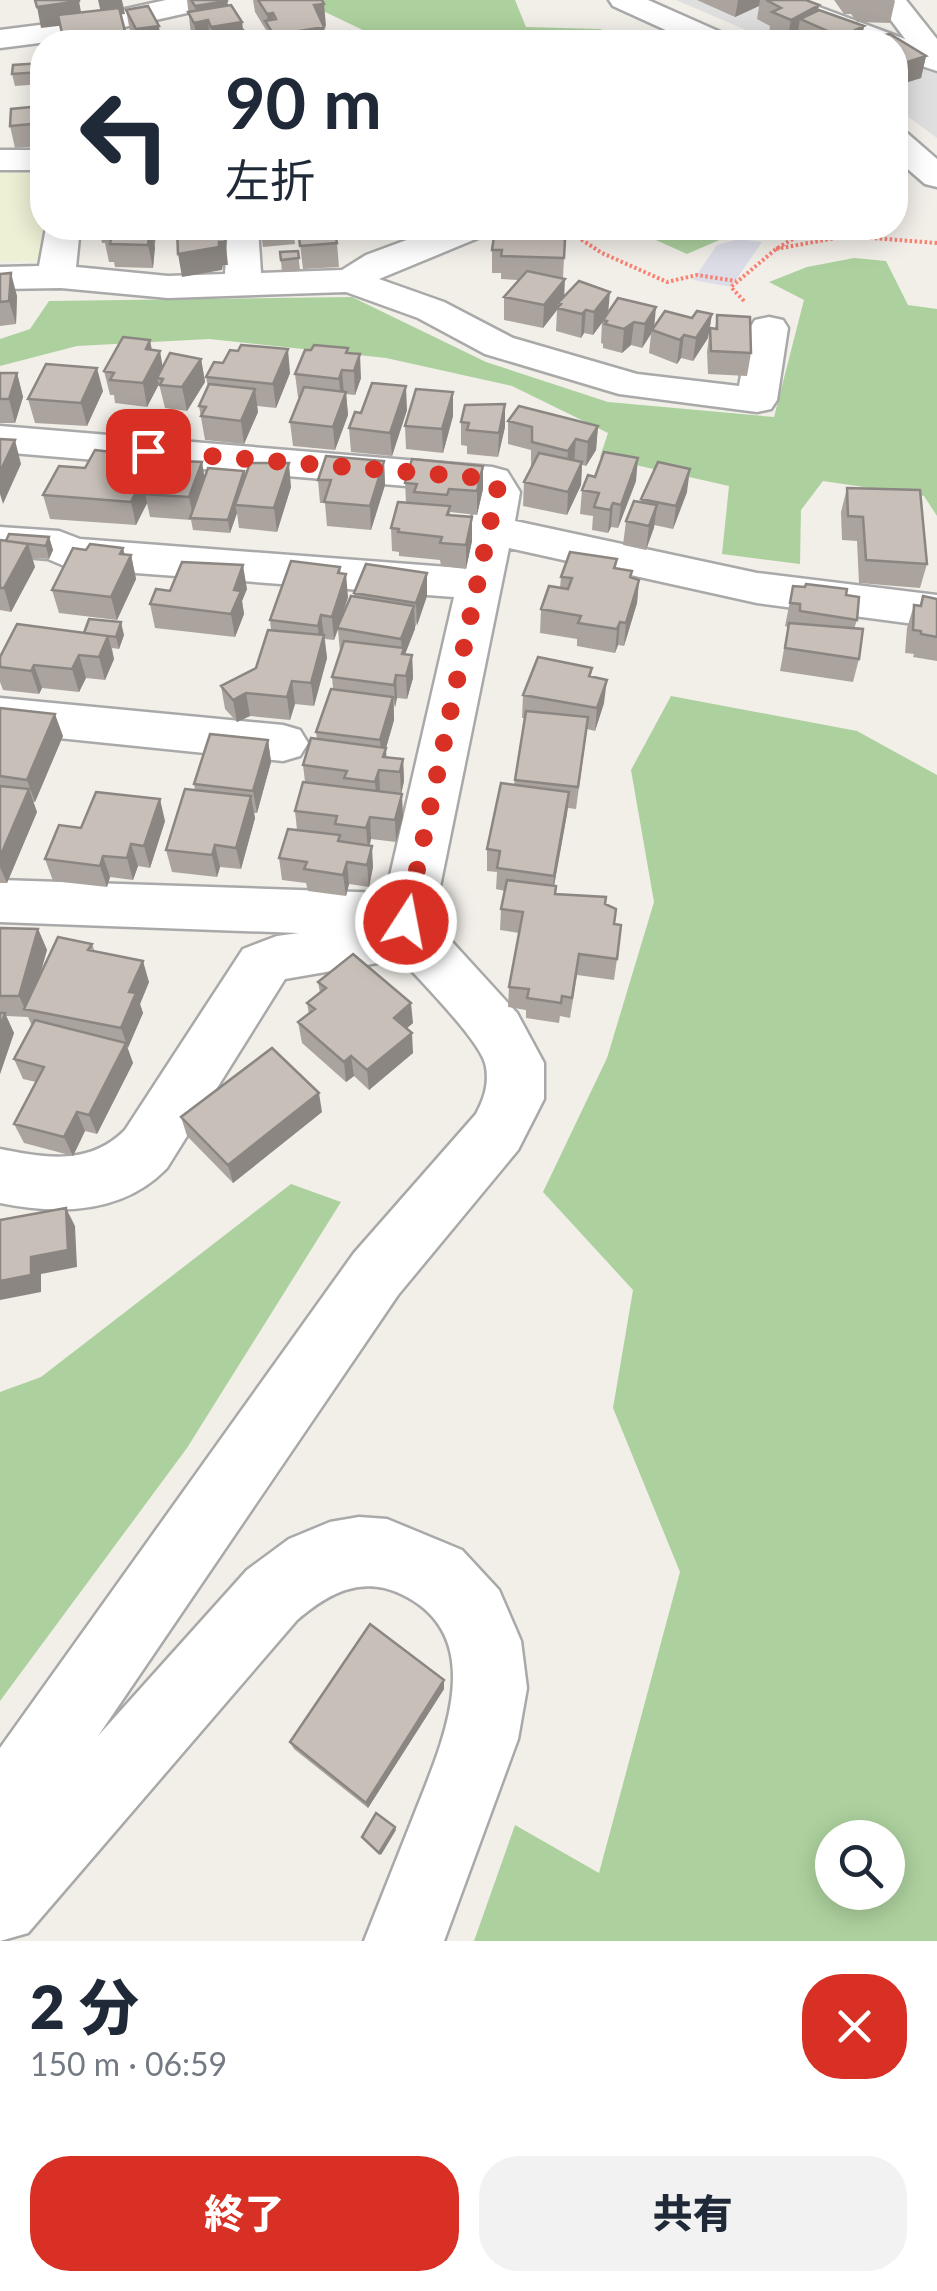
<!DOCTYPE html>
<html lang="ja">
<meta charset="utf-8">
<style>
:root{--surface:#fff;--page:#f2f2f3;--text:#1f2937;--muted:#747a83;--accent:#d93025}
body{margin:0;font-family:Lato,"Noto Sans JP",sans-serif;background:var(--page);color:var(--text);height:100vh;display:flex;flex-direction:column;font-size:38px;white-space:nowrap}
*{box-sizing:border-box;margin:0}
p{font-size:32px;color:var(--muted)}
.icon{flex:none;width:55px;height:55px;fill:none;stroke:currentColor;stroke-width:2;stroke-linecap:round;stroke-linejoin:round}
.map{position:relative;height:1941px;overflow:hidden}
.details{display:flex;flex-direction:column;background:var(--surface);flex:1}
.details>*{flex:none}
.guide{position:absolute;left:30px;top:30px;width:878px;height:210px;border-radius:40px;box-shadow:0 5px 25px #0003;background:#fff;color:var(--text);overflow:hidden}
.tools{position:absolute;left:815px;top:1820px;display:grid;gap:20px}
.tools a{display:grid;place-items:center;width:90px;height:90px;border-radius:50%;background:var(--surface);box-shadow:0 5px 25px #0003;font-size:50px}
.pin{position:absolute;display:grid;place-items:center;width:85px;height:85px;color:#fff;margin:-42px;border-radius:20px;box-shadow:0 5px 15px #0006}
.me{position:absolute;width:110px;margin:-55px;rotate:11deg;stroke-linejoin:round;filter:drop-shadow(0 0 8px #0008)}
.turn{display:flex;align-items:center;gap:35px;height:210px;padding:0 30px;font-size:45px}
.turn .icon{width:130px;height:130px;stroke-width:2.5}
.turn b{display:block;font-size:70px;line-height:85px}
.round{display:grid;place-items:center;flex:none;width:105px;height:105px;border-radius:40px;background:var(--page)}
.summary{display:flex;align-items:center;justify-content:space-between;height:170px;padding:0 30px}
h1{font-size:60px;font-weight:800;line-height:75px}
.primary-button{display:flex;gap:20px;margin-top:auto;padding:20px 30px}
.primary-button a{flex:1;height:115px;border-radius:40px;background:var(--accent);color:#fff;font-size:40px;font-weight:800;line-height:115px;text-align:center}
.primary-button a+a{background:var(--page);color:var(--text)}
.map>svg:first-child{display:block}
.residential{fill:#e0dfdf}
.farmland{fill:#eef0d5}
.forest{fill:#add19e;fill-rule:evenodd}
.plaza{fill:#dddde8}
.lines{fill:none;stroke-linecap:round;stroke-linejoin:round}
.minor-casing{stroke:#a9a9a9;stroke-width:5}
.tertiary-casing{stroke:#a9a9a9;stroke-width:5}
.path{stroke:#fa8072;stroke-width:4;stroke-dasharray:2.5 2.5;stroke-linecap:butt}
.minor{fill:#fff;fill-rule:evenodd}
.tertiary{fill:#fff;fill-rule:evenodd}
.wall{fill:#aba49e}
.shaded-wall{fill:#8b8681}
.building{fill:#c7bfb8;stroke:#8b8681;stroke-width:2.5}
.route{stroke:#d93025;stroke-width:18;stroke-dasharray:0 32.4}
</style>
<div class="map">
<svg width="937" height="1941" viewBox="0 0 937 1941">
<rect width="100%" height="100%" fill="#f2efe9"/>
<path class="residential" d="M676,0H754L865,42H774Z
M895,54L937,70V138L895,107Z"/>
<path class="farmland" d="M0,170L42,171V228H47L43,261L0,262Z"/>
<path class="forest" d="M300,0H515L526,27L600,29L634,42H388Z
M629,228H747L687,254Z
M854,258L886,261L908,305L937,309V516L924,496L823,481L801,510L800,564L722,554L729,486L600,457L608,433L512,386L386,358L209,339L77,346L0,366V339L30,329L49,301L352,297L486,362L608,402L774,417L804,300L769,282L807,267Z
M671,696L857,731L937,775V1941H474L515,1825L599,1873L680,1572L613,1408L633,1290L543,1192L607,1058L654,902L631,770ZM832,1838H888V1892H832Z
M291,1184L341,1202L187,1448L0,1701V1392L41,1377Z"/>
<path class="plaza" d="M739,239L762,242L731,287L693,280L717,245Z"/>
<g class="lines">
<g class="minor-casing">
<path id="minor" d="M166,0H222L218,6L71,39L0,48V30L71,21Z
M876,0H906L937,39V69L926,67Z
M0,150H42V170H0Z
M46,228H80L76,267L168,276L225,274L228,228H258L261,273L342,270L366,255L439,228H487L483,236L379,279L444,302L513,338L637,374L739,386L750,328L755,320L769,317L783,320L788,328L777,400L771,409L757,412L619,394L485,354L418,318L346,292L168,298L61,288L0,289V267L39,266Z
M0,426L492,467L507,471L520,492L515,521L757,573L937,595V627L757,603L509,548L433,921L517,1013L544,1063V1099L518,1150L398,1295L98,1736L247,1570L289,1539L330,1522L359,1517L387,1519L462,1550L499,1590L521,1641L527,1688L518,1739L444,1941H364C380,1901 396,1860 412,1820C438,1752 495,1638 401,1594C360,1575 328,1594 297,1620L28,1933L0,1941V1748L354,1253L476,1114C484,1099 489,1085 486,1067C483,1043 420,981 401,959L285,979L167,1168C123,1214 59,1215 0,1203V1149C46,1158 89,1166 125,1130L243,949L277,936L299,933L0,922V880L386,893L454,597L69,568L48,559L0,555V527L59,531L80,539L461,568L478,492L0,452Z
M0,698L283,725L300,730L308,743L300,756L283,761L0,732Z"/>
</g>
<g class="tertiary-casing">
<path id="tertiary" d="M609,0H648L727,35L731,42H692L613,6Z
M758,0H800L937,51V71L895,57V42H858L762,6Z
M895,130L907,133L937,159V187L925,184L895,158Z"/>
</g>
<path class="path" d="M572,228L579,238L602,253L667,282L697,275L736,281
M776,249L846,236L937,243
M744,301L731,287L776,249L811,228"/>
<use href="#minor" class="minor"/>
<use href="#tertiary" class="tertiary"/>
</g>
<path class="wall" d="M187,0H227L228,5L242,22L243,30L250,42H196L191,34Z
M253,0H322L324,4L325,42H267L266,30L255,12Z
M697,0H760L759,6L735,17Z
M760,0H806L819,5L818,11L864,26L862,38L890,34L926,56L921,78L895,86V42H799L796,41L797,37L787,42L769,34L770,26L757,19Z
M834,0H894L895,1L890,23L857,22L851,14H844Z
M126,10L161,42H135L130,31Z
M42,63V84L15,86L12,74Z
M42,106V146L15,148L10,126Z
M99,228H156L153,268L115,267L114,262H109L105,243H102Z
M260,228H293L295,244L263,247Z
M298,228L337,243L339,267L303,269Z
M565,239L563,278L564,296L608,313L654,327L712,314L708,338L693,361L681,358L677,364L649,353L651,334L642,348L631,345L622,353L603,348V344L601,343L602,322L593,335L584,333L581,338L556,331L557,310L543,328L504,320V297L518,280L501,279V273H492V250Z
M298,251L300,271L282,272L280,252Z
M0,274L17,296L16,324L0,326Z
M717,315L751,353L747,376L708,374L707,352L710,328L715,329Z
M348,348L349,353L361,378L355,395L346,394L348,415L335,450L293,446L290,422L300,398L298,397L295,374Z
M152,350L163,368L201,359L205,382L187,411L165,408L159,384L147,407L115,403L114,395H110L104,371Z
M0,373H17L23,397L15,423H0Z
M290,373L276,408L257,406L258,412L244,444L205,440L199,406L208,387L206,377Z
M103,391L87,426L35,423L28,399Z
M453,392V416L443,453L406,449L405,426Z
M505,404V427L498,457L467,454V446L461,445V422Z
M407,410L392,456L351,452L349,428L361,413Z
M508,421L598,426L596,450L586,466L582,465L581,485L567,515L523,506L524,482L532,466H531V450L508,444Z
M153,457L155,468L202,462L204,479L244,471L245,477L291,487L277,532L239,528L237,513L230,533L193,530L191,520L150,517L147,503L136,525L50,519L43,495L85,468Z
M384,461L385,485L371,530L327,526L325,503H320L318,480Z
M636,481L618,528L611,527L608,533L592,530L593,516L580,514L582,490Z
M405,483L483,489L477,515L450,512V515L472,541L466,569L441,566L440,560L399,556V552L392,551L391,528L406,502Z
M847,488L927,564L920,588L859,583L857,541L842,540L841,512Z
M687,492L673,529L654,525L646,550L623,545L626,521L641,502V499Z
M49,537L53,550L49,559L32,558L35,567L11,612L0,610V540Z
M125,555H131L136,579L117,620L59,613L52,590Z
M617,559L616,568L632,571L631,578L639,580L637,603L624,646L618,645L615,653L577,646V639L540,633L541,609L560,588L561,577Z
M340,573L348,597L341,620L354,597V593L427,573V596L405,654L412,655L413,678L407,699L397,698L394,707V720L386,748V757L403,759L404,781L401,794L403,817L396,842L371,839L370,845L373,867L369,887L349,884L346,896L308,891L306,883L282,880L279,858L297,830L295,811L305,782L303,765L317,739L316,732L333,689L332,677L340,652L338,630L334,640L325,639L327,658L314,706L295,704L290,720L250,716L237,722L225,709L221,686L256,668L271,630L270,620Z
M793,586L846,595L857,620L854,629L859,659L853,682L780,671L788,627L785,626Z
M247,589L242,601L244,614L235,637L155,628L150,604L170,591Z
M923,596L937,599V661L913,657L914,654L905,653L907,628L914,605L919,606Z
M84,633L124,635L119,649L112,648L114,659L105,680L86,678L79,692L42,688L39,694L3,690L0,682V657Z
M592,668L591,677L604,703L595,731L587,729L576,809L568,808L554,886H556L555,894L605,904L614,924L617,959L614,980L577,975L570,1018L560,1016L559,1023L526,1018V1010L508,1007L509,987L519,933L500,930L501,909L505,891L496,889L497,872L487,871V849L514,785L525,718H522L523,695Z
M0,708L63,736L35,802H33L37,812L7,883H0Z
M268,740L271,762L257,813H254L255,818L241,869L220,867L217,877L172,872L166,850L195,790L194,784Z
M165,821L150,868L138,866L133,880L110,877L107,887L53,881L45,859L81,828Z
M0,928L38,929L47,950L39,977L92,944L95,952L149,982L140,1004L143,1013L127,1048L133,1063L97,1134L85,1131L73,1156L24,1143L14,1124L36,1082L23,1079L14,1059L32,1026L28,1017L6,1016L14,1033L0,1074Z
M318,982L413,1023L406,1029L413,1053L369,1090L354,1076L346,1082L302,1043L298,1022L309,1014L307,1003L320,993Z
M322,1112L233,1183L187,1136L181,1117Z
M444,1680V1689L368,1808L294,1749L290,1742Z"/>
<path class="shaded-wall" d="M98,0H122L125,14L102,17Z
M738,0H760L759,6L735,17Z
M79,1L83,23L41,28L37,7Z
M227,1L230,23L208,20L210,42L203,37L204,42H197L194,23L197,22L195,6Z
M324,4L326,26L316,27L314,5Z
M819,5L815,26L800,19L797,37L787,42L791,20Z
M273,13L275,35L324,27L325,42H275L274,35L268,26L267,14Z
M242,22L244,41L249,40L250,42H213L211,27Z
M159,26L161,42H138L136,29Z
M864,26L861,42L848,41V42H840L841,37Z
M926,56L921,78L895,86V66Z
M151,228H156L155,245Z
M151,228L155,248L153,268L148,245Z
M224,228L228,265H223L222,270L182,277L178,254Z
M11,273L17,296L16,324L9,301Z
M565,279L564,302L558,303L557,310L543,328L544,305Z
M610,292L608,315L593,335L594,312Z
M656,307L654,330H652L651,334L642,348L645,324Z
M586,310L584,333L581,338L582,314Z
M712,314L708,338L693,361L696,338Z
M634,322L631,345L622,353L624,329Z
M684,335L681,358L677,364L680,340Z
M150,340L154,361L160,351L164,374L157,378L159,384L147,407L143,383L146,349Z
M288,349L290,373L276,408L273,384Z
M360,354L361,378L355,395L354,371Z
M201,359L205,382L187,411L182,387Z
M97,368L103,391L87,426L81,403Z
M342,370L344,394L341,402L339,379Z
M17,373L23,397L15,423L9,399Z
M406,386L407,410L392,456L390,433Z
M255,389L258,412L244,444L241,421Z
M346,392L348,415L335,450L333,427Z
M453,392V416L443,453L442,429Z
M505,404V427L498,457L499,433Z
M598,426L596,450L586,466L588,442Z
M576,439L574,463L566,475L568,451Z
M15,440L21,464L3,504L0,494V472Z
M153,457L158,480L145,494L147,503L136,525L131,502Z
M638,458L636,481L618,528L621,505Z
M384,461L385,485L371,530L370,506Z
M202,462L206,486L194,520L189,497Z
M582,462L581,485L567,515L568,492Z
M289,463L291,487L277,532L274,508Z
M483,466V489L477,515V491Z
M690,469L687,492L673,529L676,506Z
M244,471L246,483L235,505L237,513L230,533L228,520Z
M613,503L611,527L608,533L610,510Z
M657,505L654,528L646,550L649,526Z
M472,517V541L466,569V545Z
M49,537L53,550L49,559L46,546Z
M28,544L35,567L11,612L4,588Z
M123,548L127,564L131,555L136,579L117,620L111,597L120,554Z
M243,565L247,589L242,601L244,614L235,637L231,614L234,590Z
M340,567L342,587L346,574L348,597L334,640L332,617Z
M427,573V596L417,626L416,603Z
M639,580L637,603L624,646L626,623Z
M414,606L415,629L404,657V677L401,639Z
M321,615L327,658L314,706L311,683L320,649L318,626Z
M121,622L124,635L119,649L116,637Z
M620,622L618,645L615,653L617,629Z
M108,636L114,659L105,680L99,657Z
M79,655L86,678L79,692L72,669Z
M412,655L413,678L407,699L406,676Z
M34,665L42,688L39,694L31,671Z
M396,675L397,698L395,708L394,685Z
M607,680L604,703L595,731L597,708Z
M292,681L295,704L290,720L287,697Z
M246,693L250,716L237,722L233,700Z
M393,697L394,720L386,748L387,770L382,763L380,740Z
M55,714L63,736L35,802L27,780Z
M268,740L271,762L257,813L253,791Z
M403,759L404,781L401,795L400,772Z
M379,770L380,792L377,804L375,782Z
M29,789L37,812L7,883L0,867V857Z
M569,792L567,814L552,897L554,876Z
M402,794L403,817L396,842L395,820Z
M251,796L255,818L241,869L236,848Z
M160,799L165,821L150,868L144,846Z
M370,817L371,839L368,850L366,828Z
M131,844L138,866L133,880L127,858Z
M215,845L220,867L217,877L212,855Z
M372,846L373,867L369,887L367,865Z
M103,856L110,877L107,887L100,866Z
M347,862L349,884L346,896L343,875Z
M38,929L47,950L30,1010L25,1009L19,996Z
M143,961L149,982L140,1004L143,1013L128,1048L121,1028L129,992Z
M411,1003L413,1023L395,1038L394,1018Z
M5,1013L14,1033L0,1074V1027Z
M412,1033L413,1053L369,1090L367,1070Z
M126,1043L133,1063L97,1134L89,1115Z
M351,1056L354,1076L346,1082L344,1062Z
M319,1093L322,1112L233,1183L228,1165Z
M77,1112L85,1131L73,1156L64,1137Z
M66,1208L75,1226L77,1267L41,1274V1292L0,1300V1281L31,1257Z
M444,1680V1689L368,1808L366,1803Z
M395,1827L396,1830L381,1855L379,1853Z"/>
<path class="building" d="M35,0H79V1L37,7Z
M191,0H227V1L195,6Z
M258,0H322L324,4L314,5L324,27L274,35L265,21L276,19L273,13L267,14Z
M766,0H806L819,5L791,20L772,12L781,8Z
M231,5L242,22L211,27L208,20L194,23L188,12Z
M148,6L159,26L136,29L126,10Z
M119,8L127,39L113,41V42H64L58,15Z
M819,10L864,26L841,37L800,19Z
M243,30L249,40L238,42H206L203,37Z
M890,34L926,56L895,66V42H851L848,41Z
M42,63V72L12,74L13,65Z
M42,106V123L10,126L11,109Z
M106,228H150L148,245L110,244L111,239H104Z
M177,228H224L225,242H219V247L178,254Z
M298,228H334L337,243L300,246Z
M494,236L565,239L564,258L501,256L502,250H492Z
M298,251L299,258L281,260L280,252Z
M527,271L565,279L544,305L504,297Z
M11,273L9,301L0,302V274Z
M579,281L610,292L594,312L586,310L582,314L557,308L561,304L558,303Z
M618,298L656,307L645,324L634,322L624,329L605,324L607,321L603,320Z
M665,311L692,318L697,311L712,314L696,338L684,335L680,340L652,330Z
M717,315L750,317L751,353L711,351L710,328L717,329Z
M123,337L150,340L146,349L160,351L143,383L110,380L114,373L104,371Z
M241,345L288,349L273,384L206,377L214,362L223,363L230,350L238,351Z
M314,345L348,348L346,353L360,354L354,371L342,370L339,379L295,374L305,350H311Z
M170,353L201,359L182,387L160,385L163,379L157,378Z
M46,364L97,368L81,403L28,399Z
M0,373H17L9,399H0Z
M372,383L406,386L390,433L349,428L355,412L361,413Z
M209,384L255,389L241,421L201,416L206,407L199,406Z
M304,387L346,392L333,427L290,422Z
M416,389L453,392L442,429L405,426Z
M505,404L499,433L467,430L469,423L461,422L465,405Z
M519,406L598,426L588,442L576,439L568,451L532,442V427L508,421Z
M0,439L15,440L0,472Z
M95,450L153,457L131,502L43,495L59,466L85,468Z
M604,452L638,458L621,505L613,503L610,510L594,507L599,493L582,490L588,475L595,477Z
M539,453L582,462L568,492L524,482Z
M326,456L384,461L370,506L324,502L331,480H318Z
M412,459L483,466L477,491L449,489L447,495L414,492L417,484L405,483Z
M159,460L202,462L189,497L145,494Z
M658,462L690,469L676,506L641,499Z
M250,463H289L274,508L235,505Z
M208,468L244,471L228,520L190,518Z
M847,488L920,490L927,564L866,560L863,517L848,516Z
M634,501L657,505L649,526L626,521Z
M398,502L450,506L447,515L472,517L466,545L440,543L442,537L398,532L399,529L391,528Z
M9,534L49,537L46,546L6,541Z
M0,540L28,544L4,588H0Z
M90,544L123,548L120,554L131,555L111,597L52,590L73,548L86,550Z
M570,552L617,559L614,568L632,571L630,577L639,580L626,623L620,622L617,629L578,623L581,616L541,609L549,586L568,589L572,578L561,577Z
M291,561L340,567L338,573L346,574L332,617L321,615L318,626L270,620Z
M182,562L243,565L234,590L241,591L231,614L150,604L156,589L170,591Z
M366,564L427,573L416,603L354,593Z
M806,584L847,589L846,595L859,597L857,620L800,611V604L790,603L793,586L805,587Z
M351,596L414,606L401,639L337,628Z
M923,596L937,599V637L921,634V631L913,630L914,605L921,606Z
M89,619L121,622L116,637L84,633Z
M789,623L863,629L859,659L785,648Z
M17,624L108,636L99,657L79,655L72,669L34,665L31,671L0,667V657Z
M268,630L324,635L311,683L292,681L287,697L246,693L233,700L221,686L256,668Z
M344,641L404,648L402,654L412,655L406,676L396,675L394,685L332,677Z
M538,657L592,668L589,676L607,680L597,708L523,695Z
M331,689L393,697L380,740L316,732Z
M0,708L55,714L27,780L0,776Z
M526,711L588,717L578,787L515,780Z
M210,734L268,740L253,791L194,784Z
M311,738L386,748L383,757L403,759L400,772L379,770L375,782L344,778L347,771L303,765Z
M303,782L402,794L395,820L370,817L366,828L335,824L337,816L295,811Z
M501,783L569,792L554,876L497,868L500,851L487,849Z
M0,786L29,789L0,857Z
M185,789L251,796L236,848L215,845L212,855L166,850Z
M96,792L160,799L144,846L131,844L127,858L103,856L100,866L45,859L59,825L81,828Z
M288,829L340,835L338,841L372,846L367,865L347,862L343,875L304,869L307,862L279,858Z
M507,880L556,886L555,894L606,897L605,904L616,909L614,924L621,925L617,959L579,954L572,998L562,996L561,1003L527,998L529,989L509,987L523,912L501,909Z
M0,928L38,929L19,996H0Z
M58,937L92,944L88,950L143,961L129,992L136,993L121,1028L24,1009Z
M353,954L411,1003L394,1018L412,1033L367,1070L351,1056L344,1062L298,1022L315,1009L307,1003L326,988L318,982Z
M0,1013H5L0,1027Z
M35,1020L126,1043L89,1115L77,1112L64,1137L14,1124L44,1067L14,1059Z
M272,1048L319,1093L228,1165L181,1117Z
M66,1208L68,1250L31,1257V1275L0,1281V1220Z
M370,1624L444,1680L366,1803L290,1742Z
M376,1813L395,1827L379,1853L362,1837Z"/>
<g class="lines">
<path class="route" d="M148,451L483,478L498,486L406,922"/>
</g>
</svg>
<div class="tools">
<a><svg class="icon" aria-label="search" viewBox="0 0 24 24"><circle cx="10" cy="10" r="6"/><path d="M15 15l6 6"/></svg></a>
</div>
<div class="pin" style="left:148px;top:451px;background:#d93025"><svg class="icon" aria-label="arrive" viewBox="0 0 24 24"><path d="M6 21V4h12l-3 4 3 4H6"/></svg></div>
<svg class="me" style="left:406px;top:922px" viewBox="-20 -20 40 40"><circle r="17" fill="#d93025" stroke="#fff" stroke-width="3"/><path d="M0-11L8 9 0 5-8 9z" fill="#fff"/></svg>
<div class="guide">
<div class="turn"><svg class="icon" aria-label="left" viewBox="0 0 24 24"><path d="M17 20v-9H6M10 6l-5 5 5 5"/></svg><div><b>90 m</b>左折</div></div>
</div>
</div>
<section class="details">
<div class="summary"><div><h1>2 分</h1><p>150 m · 06:59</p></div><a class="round" style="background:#d93025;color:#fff"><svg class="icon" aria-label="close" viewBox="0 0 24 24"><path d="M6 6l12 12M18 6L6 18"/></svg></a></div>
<div class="primary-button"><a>終了</a><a>共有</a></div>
</section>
